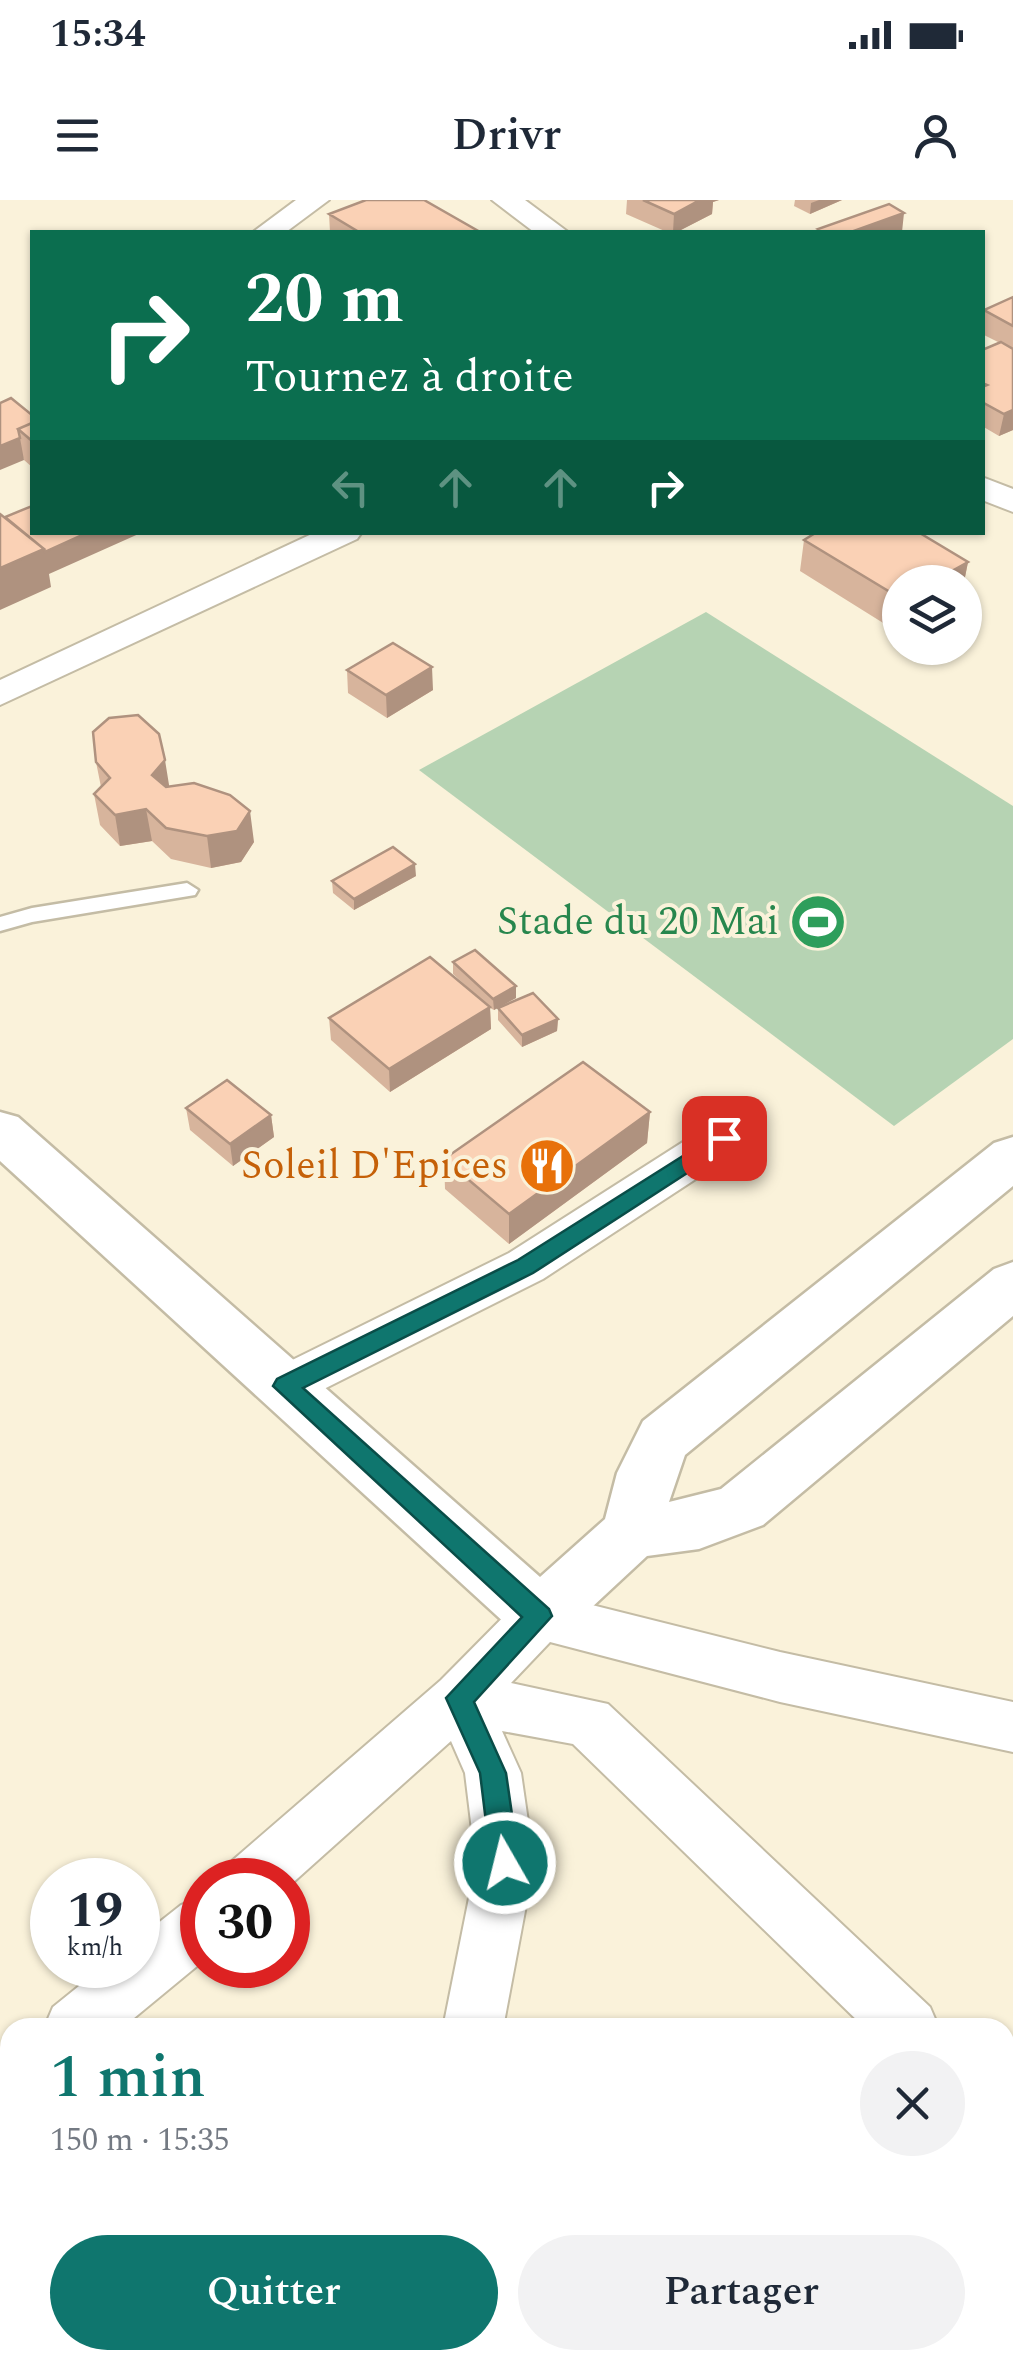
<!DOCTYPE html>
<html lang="fr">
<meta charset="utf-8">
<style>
:root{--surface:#fff;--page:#f2f2f3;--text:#1f2937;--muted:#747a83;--accent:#0f766e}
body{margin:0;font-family:Spectral,serif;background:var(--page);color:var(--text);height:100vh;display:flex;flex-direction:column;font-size:38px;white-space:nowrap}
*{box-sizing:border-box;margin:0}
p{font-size:32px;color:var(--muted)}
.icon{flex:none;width:55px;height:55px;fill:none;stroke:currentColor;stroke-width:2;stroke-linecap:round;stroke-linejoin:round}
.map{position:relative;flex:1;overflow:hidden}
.drawer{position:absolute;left:0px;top:1818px;width:1015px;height:352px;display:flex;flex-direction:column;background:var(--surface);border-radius:30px 30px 0 0;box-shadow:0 2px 8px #0004}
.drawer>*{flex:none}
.hud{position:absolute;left:30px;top:30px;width:955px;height:305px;border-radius:0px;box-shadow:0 2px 8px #0004;background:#0b6e4f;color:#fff;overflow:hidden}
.fabs{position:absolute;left:882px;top:365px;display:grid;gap:20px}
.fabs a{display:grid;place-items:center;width:100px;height:100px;border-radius:50%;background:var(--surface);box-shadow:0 2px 8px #0004;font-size:50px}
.speed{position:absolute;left:30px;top:1658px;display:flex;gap:20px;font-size:50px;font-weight:700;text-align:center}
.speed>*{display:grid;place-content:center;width:130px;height:130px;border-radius:50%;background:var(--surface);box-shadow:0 2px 8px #0004;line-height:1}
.speed small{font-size:25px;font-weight:400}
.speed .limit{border:15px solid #d22;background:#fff;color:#111}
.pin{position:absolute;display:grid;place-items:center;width:85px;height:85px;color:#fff;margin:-42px;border-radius:20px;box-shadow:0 5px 15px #0006}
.me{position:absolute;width:110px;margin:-55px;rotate:352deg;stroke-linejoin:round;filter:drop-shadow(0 0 8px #0008)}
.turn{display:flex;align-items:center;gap:35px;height:210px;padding:0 50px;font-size:45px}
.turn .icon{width:130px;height:130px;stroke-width:2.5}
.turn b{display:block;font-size:70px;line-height:85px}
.lanes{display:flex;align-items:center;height:95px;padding:0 50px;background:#0003;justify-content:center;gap:50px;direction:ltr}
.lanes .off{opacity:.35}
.round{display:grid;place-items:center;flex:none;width:105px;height:105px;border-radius:52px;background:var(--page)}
.head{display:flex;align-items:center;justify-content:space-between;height:170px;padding:0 50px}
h1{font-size:60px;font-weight:600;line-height:75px;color:var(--accent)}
.cta{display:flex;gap:20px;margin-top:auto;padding:20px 50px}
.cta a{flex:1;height:115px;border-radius:60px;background:var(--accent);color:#fff;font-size:40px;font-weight:600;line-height:115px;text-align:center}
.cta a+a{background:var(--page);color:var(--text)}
.status{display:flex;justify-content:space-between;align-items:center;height:70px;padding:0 50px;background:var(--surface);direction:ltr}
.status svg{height:28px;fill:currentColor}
header{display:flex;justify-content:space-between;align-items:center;height:130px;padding:0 50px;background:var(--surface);font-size:45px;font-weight:600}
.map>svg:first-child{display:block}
.green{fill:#b6d3b3}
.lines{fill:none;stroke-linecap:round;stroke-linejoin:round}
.lane-casing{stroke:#c4bca5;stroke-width:5}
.street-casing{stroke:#c4bca5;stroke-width:4}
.secondary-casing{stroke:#c4bca5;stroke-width:5}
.lane{fill:#fff;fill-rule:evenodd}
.street{fill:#fff;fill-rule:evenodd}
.secondary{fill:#fff;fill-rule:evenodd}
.wall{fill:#d7b49c}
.shaded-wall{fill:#af927f}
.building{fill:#fad1b5;stroke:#af927f;stroke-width:2.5}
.route{fill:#0f766e;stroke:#0a4d48;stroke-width:2.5}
.labels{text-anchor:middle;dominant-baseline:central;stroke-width:8;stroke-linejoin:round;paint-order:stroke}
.leisure-label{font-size:40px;fill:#27864d;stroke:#faf2da;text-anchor:end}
.food-label{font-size:40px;fill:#c56008;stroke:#faf2da;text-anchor:end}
</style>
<div class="status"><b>15:34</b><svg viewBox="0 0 49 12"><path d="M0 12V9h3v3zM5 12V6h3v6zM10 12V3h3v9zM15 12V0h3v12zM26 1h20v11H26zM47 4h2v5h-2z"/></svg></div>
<header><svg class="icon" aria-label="menu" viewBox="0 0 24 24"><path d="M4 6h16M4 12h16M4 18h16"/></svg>Drivr<svg class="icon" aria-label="person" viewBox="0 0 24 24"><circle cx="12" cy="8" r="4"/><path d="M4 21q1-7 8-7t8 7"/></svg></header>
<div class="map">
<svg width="1013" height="2169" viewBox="0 0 1013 2169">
<rect width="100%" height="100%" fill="#faf2da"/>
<path class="green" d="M706,412L1013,606V839L894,926L419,570Z"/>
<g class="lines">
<g class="lane-casing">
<path id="lane" d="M187,683L198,690L195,695L32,722L0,731V717L32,708Z"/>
</g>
<g class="street-casing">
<path id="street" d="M296,0H329L286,32H253Z
M492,0H525L568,32H534Z
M982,277L1013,289V312L982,300Z
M316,332H362L357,339L0,505V480Z
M724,921L740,926L746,938L740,950L543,1079L302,1200L285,1206L268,1200L260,1186L268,1172L509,1053L708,926Z
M540,1392L780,1452L1013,1502V1552L780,1502L550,1442L511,1483L608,1504L930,1807L939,1828H865L573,1544L502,1531L521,1573L534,1663L503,1828H443L476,1663L465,1573L451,1541L288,1687V1680H224L233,1660L441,1480L521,1399Z
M202,1696V1762L122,1828H44L53,1807L105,1765H138V1739L181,1705Z
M10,1846V1912L0,1916V1850Z
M1005,1888L1013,1891V1958L1005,1955Z
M377,2160H443L441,2169H375Z"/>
</g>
<g class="secondary-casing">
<path id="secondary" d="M0,912L18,917L540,1377L605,1319L617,1273L643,1221L994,943L1013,937V986L685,1255L669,1302L721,1289L994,1069L1013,1062V1116L763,1325L699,1349L647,1356L562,1435L540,1443L518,1435L0,961Z"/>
</g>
<use href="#lane" class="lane"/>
<use href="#street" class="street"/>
<use href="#secondary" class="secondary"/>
</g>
<path class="wall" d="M627,0H719L713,2L712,14L677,32H667L626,14Z
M795,0H842L810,14L794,6Z
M329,14L480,32H330Z
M1013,97V230L999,236L982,226V150L1000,143L982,134V118L984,110Z
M0,203L32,215V267L24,260Z
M804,340L968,362L964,382H900V429L896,431L800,371Z
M347,470L433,490L387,518L348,493Z
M96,562L169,587L254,642L241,662L211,668L171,659L152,641L120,646L100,625L94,594L101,587Z
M416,676L354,710L333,693L332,681Z
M453,762L516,786V798L494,810L490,808L491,829L390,892L331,840L329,818L479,798L453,774Z
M498,808L558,819L557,831L522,847L498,820Z
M186,908L271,915L274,937L233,966L190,930Z
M650,912L647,943L509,1044L445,989L444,959Z"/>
<path class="shaded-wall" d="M700,0H719L713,2L712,14L677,32H673L674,14Z
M819,0H842L810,14L811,3Z
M904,13L902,32H851Z
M1013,210V230L999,236L1004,214Z
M20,238L24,260L0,270V246Z
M89,332H143L49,374L51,387L0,410V368L44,349Z
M968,362L964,382H932Z
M900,409V429L896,431Z
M432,467L433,490L387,518L386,495Z
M165,560L170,591L152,575Z
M146,609L152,641L120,646L115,615Z
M250,611L254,642L241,662L211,668L207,636Z
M415,664L416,676L354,710V699Z
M516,786V798L494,810L493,799Z
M490,807L491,829L390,892L389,869Z
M558,819L557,831L522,847V835Z
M650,912L647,943L509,1044V1014Z
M271,915L274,937L233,966L230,944Z
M120,2160H133L131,2169H117Z"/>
<path class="building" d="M366,0H424L480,32H359L329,14Z
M643,0H700L674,14Z
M889,4L904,13L851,32H823L818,29Z
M1013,97V126L984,110Z
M1001,142L1013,149V210L1004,214L982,202V187L987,185L982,183V150Z
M11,198L32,215V223L18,229L20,238L0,246V203Z
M32,223V241L18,229Z
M32,306V332H89L45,352L44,349L5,317Z
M0,314L44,349L0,368Z
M817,332H918L968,362L932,382H900V398L804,340Z
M393,443L432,467L386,495L347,470Z
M138,515L159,534L165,560L152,575L166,587L194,583L230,595L250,611L237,631L207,636L166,628L146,609L115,615L94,594L110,578L96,562L93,532L109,518Z
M393,647L415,664L354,699L332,681Z
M475,750L516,786L493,799L453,762Z
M430,757L490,807L389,869L329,818Z
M533,793L558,819L522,835L498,808Z
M583,862L650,912L509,1014L444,959Z
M227,880L271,915L230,944L186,908Z
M6,2083H10V2160H120L117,2169H0V2102Z
M586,2160H890L889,2169H584Z
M903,2165L921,2169H903Z"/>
<path class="route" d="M724,930L732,932L735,938L732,944L533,1073L303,1188L549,1409L552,1416L474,1502L506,1573L519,1663L515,1672L505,1676L495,1672L491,1663L480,1573L446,1498L522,1417L273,1186L277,1179L518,1060Z"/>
<defs>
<g id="stadium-disc" transform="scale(2.875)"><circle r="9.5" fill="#2e9e5b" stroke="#faf2da"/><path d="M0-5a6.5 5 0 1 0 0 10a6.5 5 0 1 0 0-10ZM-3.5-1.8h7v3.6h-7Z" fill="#fff"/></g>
<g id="restaurant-disc" transform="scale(2.875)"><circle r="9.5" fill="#e8710a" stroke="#faf2da"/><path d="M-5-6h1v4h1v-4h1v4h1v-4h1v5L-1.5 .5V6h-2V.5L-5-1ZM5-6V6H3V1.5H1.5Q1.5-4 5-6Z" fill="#fff"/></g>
</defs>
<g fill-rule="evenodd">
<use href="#stadium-disc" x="818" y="722"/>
<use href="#restaurant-disc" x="547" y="966"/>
</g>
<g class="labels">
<g class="leisure-label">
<text x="779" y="722">Stade du 20 Mai</text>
</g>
<g class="food-label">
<text x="508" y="966">Soleil D'Epices</text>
</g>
</g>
</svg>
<div class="fabs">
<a><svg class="icon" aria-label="layers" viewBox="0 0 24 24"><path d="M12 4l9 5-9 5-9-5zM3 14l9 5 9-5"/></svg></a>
</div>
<div class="speed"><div>19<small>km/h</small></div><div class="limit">30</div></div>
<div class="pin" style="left:724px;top:938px;background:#d93025"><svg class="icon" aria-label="arrive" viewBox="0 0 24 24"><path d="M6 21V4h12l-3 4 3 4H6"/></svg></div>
<svg class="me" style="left:505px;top:1663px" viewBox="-20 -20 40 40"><circle r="17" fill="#0f766e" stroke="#fff" stroke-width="3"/><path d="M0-11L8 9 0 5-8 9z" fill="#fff"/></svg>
<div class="hud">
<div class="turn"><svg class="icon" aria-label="right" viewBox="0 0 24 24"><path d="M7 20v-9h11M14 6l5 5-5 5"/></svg><div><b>20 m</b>Tournez à droite</div></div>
<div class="lanes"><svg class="icon off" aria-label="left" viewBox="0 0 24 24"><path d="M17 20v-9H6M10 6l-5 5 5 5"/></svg><svg class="icon off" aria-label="ahead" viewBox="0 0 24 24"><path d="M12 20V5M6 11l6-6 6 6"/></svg><svg class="icon off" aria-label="ahead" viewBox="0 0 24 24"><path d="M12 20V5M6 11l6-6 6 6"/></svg><svg class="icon" aria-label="right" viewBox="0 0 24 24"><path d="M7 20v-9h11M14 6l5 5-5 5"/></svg></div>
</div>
<section class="drawer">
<div class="head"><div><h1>1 min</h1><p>150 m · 15:35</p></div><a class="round"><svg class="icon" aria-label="close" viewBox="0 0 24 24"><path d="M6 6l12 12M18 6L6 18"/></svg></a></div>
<div class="cta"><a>Quitter</a><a>Partager</a></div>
</section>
</div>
